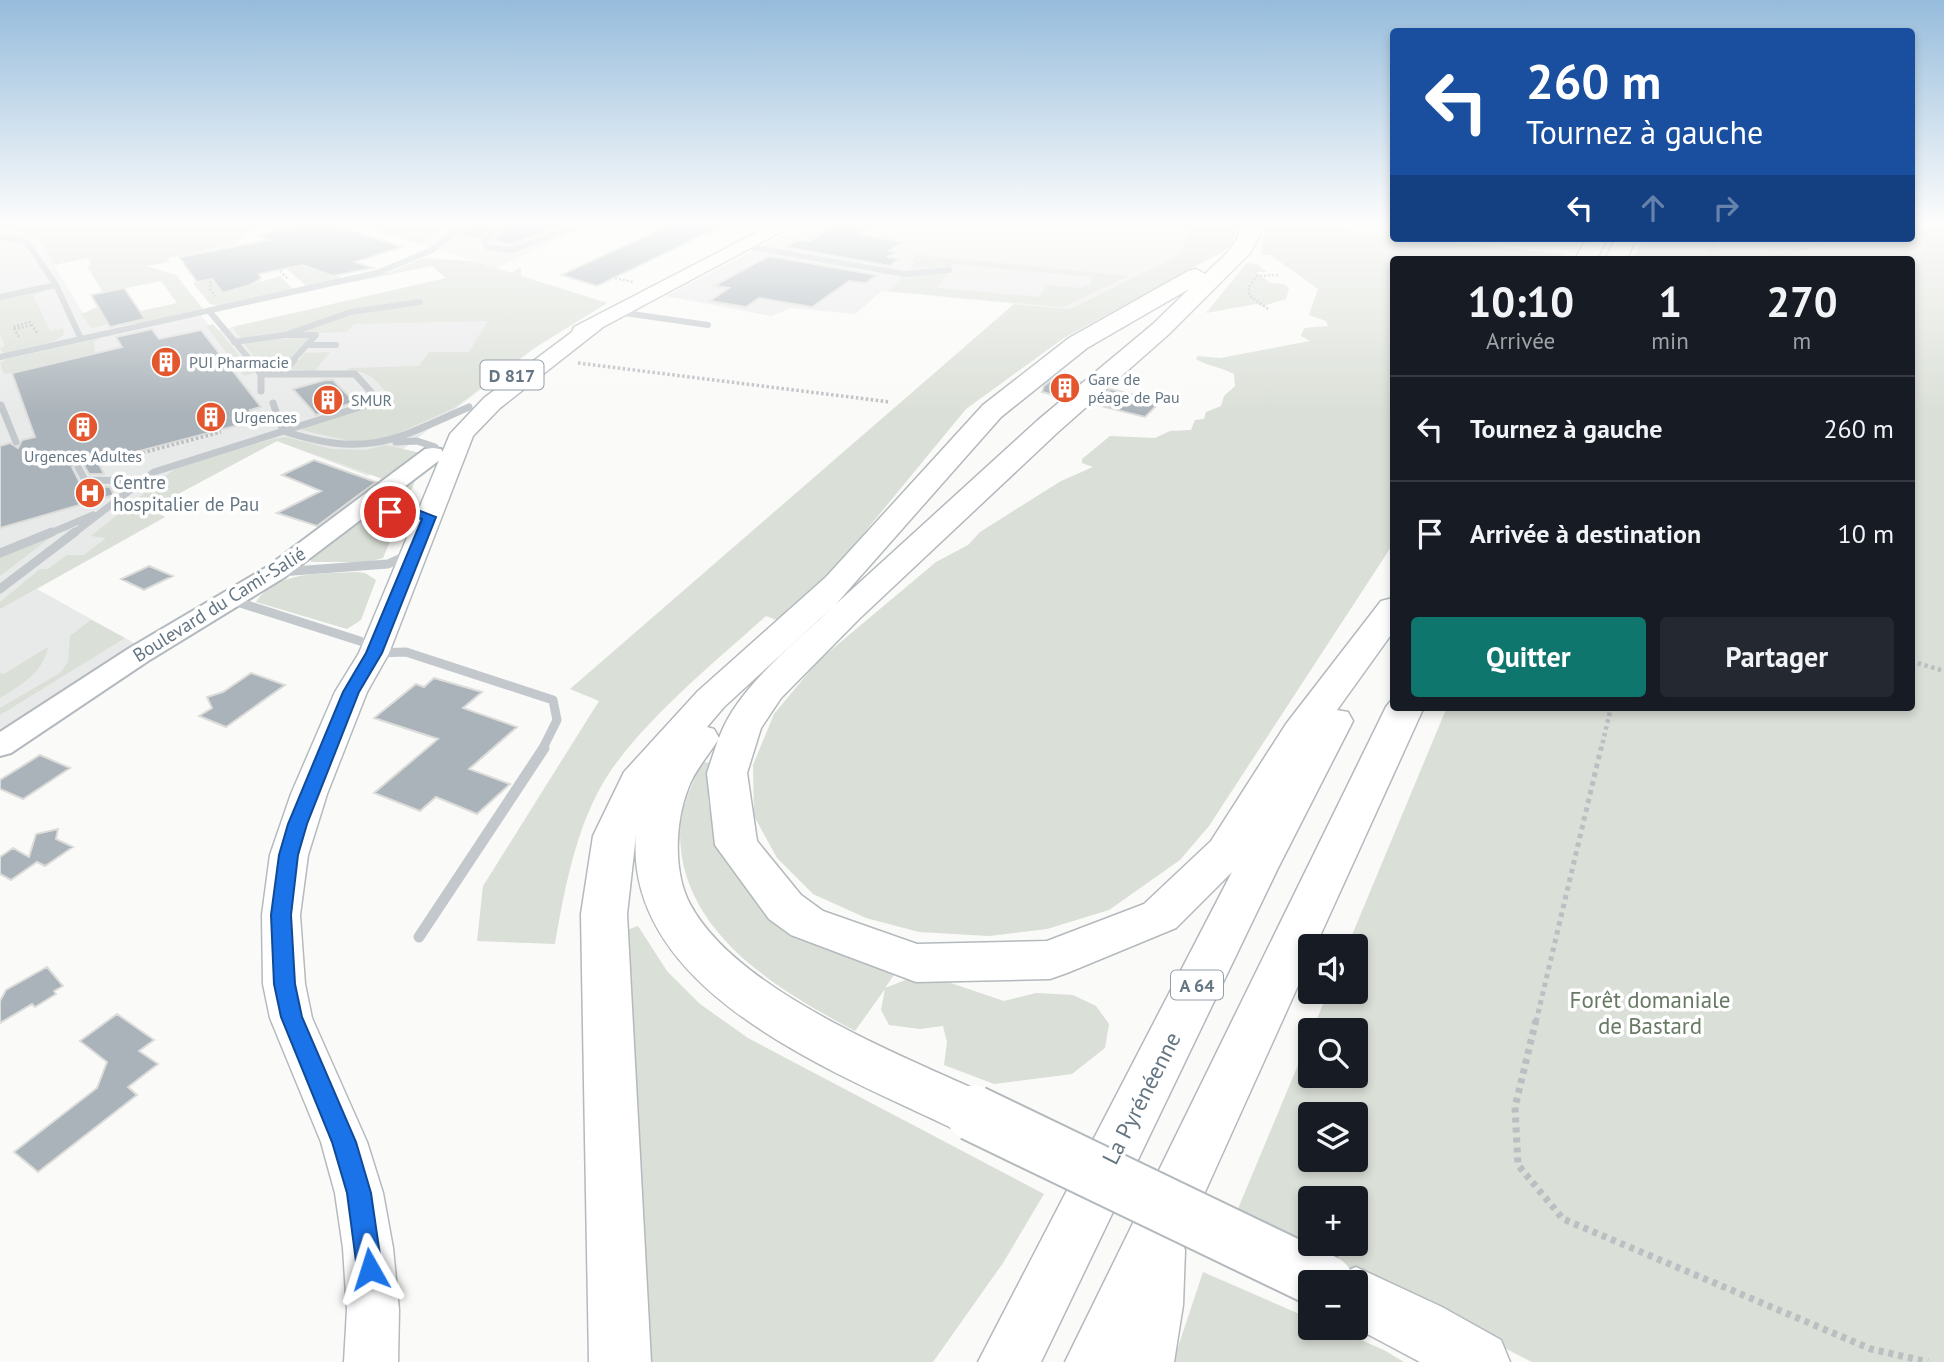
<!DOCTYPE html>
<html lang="fr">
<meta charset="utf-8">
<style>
:root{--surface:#171b24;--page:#242831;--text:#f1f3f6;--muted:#9ea1a6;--line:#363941;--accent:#0f766e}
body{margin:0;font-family:"PT Sans",sans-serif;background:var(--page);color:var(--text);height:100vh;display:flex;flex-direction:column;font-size:26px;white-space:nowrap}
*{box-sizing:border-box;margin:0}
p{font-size:23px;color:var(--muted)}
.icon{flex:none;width:38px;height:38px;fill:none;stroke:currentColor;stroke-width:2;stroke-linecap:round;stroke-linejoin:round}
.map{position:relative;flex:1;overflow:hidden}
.drawer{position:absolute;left:1390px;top:256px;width:525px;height:455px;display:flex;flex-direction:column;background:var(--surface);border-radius:7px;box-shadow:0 4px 10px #0003}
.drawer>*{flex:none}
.banner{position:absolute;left:1390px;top:28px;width:525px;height:214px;border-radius:7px;box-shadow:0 4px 10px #0003;background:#1a4fa0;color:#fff;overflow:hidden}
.buttons{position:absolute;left:1298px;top:934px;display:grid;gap:14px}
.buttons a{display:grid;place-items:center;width:70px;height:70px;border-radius:7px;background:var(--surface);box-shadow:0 4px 10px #0003;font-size:35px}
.pin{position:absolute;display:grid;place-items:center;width:60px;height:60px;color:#fff;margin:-30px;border:4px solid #fff;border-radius:50%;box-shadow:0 2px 7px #0007}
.me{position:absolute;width:77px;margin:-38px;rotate:354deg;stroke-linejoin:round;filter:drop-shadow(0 0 5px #0008)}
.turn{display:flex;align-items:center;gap:24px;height:147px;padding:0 21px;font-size:32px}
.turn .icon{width:91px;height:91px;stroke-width:2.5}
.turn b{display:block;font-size:49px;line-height:60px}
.lanes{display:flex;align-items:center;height:66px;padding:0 21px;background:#0003;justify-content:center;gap:35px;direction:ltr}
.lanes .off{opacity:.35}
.eta{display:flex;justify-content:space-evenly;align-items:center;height:119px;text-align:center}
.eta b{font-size:42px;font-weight:700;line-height:49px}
.primary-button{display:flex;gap:14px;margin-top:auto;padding:14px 21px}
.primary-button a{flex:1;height:80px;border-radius:7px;background:var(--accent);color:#fff;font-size:28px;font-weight:700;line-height:80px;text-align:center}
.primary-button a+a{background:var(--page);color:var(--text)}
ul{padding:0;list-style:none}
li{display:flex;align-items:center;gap:21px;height:105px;padding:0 21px;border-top:2px solid var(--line)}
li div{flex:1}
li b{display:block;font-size:26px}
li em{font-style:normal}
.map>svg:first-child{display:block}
.built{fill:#e8e9e9}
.green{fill:#dadfd7;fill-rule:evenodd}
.building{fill:#aab3b9;stroke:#dcdcda;stroke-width:2}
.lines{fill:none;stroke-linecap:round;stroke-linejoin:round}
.secondary-casing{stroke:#b3babf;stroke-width:4}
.primary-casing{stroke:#b5babe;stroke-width:3}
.highway-casing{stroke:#b4b9bd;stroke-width:3}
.path-far4{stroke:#bbbfc2;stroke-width:2.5;stroke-dasharray:2 2;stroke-linecap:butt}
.path-far3{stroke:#bbbfc2;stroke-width:3.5;stroke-dasharray:2.5 2.5;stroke-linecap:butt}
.path-far2{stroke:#bbbfc2;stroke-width:4.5;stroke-dasharray:3.5 3.5;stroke-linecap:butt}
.path-far1{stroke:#bbbfc2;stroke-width:5;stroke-dasharray:4.5 4.5;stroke-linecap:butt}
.path{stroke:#bbbfc2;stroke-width:7;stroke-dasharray:5 5;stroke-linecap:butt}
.lane-far3{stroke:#c3c8cc;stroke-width:6}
.lane-far2{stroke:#c3c8cc;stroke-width:7}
.lane-far1{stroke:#c3c8cc;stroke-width:9}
.lane{stroke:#c3c8cc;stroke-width:11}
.street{fill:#c3c8cc;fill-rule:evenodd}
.secondary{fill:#fff;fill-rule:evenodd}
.primary{fill:#fff;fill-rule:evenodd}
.highway{fill:#fff;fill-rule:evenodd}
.highway-bridge-casing{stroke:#b4b9bd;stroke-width:59;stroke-linecap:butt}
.highway-bridge{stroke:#fff;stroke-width:55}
.route{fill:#1a73e8;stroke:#114b97;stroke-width:2}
.labels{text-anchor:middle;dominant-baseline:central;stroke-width:7;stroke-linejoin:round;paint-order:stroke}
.far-poi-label{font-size:16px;fill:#657683;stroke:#fff;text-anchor:start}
.shield{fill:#fff;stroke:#939fa8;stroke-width:2}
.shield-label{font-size:18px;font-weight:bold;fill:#657683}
.poi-label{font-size:19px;fill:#657683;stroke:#fff;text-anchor:start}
.street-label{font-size:19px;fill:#657683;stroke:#fff}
.near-park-label{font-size:23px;fill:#687a64;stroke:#fff}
.near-street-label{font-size:23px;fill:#657683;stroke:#fff}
</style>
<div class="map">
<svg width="1944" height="1362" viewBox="0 0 1944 1362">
<rect width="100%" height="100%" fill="#fafaf8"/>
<path class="built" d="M354,223H594L496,268L607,303L536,347L368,476L277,441L150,509L165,517L37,589L145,649L0,742V231H15L37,237L92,328L197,311L214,331L414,294L493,267Z
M806,223H1195L1179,255L1070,309L882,291L855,314L791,308L771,316L666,296Z"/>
<path class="green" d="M0,223H277L244,233L236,244L167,258L170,262L147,266L176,275L203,309L138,324L116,323L92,328L81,314L98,307L105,319L177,303L161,281L103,293L87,266L91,265L88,258L54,265L37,237L15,231H0Z
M354,223H436L430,228L439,229L420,244Z
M1195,223H1238L1231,247L1064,338L966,409L827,578L779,621L766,616C715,662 659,707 617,762C579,811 565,885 555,944L477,941L483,886L599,701L570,689L1014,304L1070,309L1179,255Z
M1265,223H1292L1393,236V238H1417L1562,254L1559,259H1393V544L1209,826L1180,860L1109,910L1047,929L989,936L919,932L866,918L813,894L777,858L754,816L753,765L774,714L818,661L936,562L968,545L980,532L1061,481L1093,467L1082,463V459L1110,436L1155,438L1170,431L1191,430L1195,420L1204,419L1206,412L1221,406L1224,396L1235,386L1234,374C1222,367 1206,366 1196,359L1198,356L1220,358L1310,341L1301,336L1304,328L1328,326L1326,321L1309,315L1318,289L1270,255H1261Z
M1911,223H1944V1362H1532L1237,1211L1311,1034V1076H1356V1031H1312L1328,992H1356V947H1347L1447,707H1911V259H1634L1643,238H1911ZM1311,1115H1356V1160H1311ZM1311,1199H1356V1244H1311Z
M917,255L1128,276L1063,307L888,291L905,276L948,272L937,288L1039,297L1047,285L1082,288L1084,285H1091L1092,277L954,264L951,267L909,269L915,263L910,261Z
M423,258L473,261L511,273L521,267V276L607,303L536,347L454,408L383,440L363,444L302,430L306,426L388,401L390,396C374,379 371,371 347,371L349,368L419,366L429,352H469L488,321L354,324L347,332L278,334L242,339L232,327L446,278L432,266L349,283L392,271Z
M294,261L335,275L342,278L306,286L286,268Z
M1247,263L1257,264L1267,272H1256L1270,283L1285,284L1289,288L1286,299L1263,306L1256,304L1206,313Z
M280,276L293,289L218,306L210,304L193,283L219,277L223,293Z
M39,290L43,292L33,295L50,331L63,328L64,335L50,343L4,353L0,349L5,345L0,335V299Z
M213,324L254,373L244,376L206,326Z
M310,337L279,369H263L243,342Z
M101,338L94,342L95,355L12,373L4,374L0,363L7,359Z
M330,352L315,371L291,369L305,353Z
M286,437L331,449L365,450L386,445L421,453L391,482L277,441L150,509L165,517L0,609V602L40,569H48L67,555H84L106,538L91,536L176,468L272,439Z
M416,478L404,508L374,510Z
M380,516L400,518L383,558L368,562H311V559L358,521Z
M76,524L69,530L55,534L0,576V557Z
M357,572L365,573L376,580L361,620L347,629L256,602C276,570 323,574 357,572Z
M91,620L125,638L0,715V708L60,673L68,662L70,636Z
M48,647C43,673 21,685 0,698V673L4,674Z
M702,762L715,763L708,801L716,835L898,969L885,988L908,979L936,978L1004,1001L1036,993L1073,995L1096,1006L1109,1024L1105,1048L1072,1074L994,1084L944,1065L947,1042L943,1026L920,1029L889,1025L881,1010L885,989L855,1031C778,990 680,933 680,833C680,808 692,785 702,762Z
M638,926L667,971L700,1004L748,1038L1044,1194L1003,1263L933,1362H637L621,932Z
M1203,1272L1311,1319V1328H1333L1384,1350L1404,1362H1173Z"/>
<path class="building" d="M301,223H329L402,247L355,262L373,268L333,276L303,265L259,274L261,279L250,285L223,293L212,279L197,282L179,257L268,240L258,236Z
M471,223H494L479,238L460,235Z
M509,223H567L512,244L493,241Z
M674,223H728L597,286L561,275Z
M838,223H872L857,234L902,242L889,251L897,252L888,257L899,259L890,266L785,247L798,240L810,241Z
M769,256L877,275L866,283L849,281L812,307L759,298L746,307L710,301L729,288L714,286Z
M124,288L145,319L110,327L91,295Z
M152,329L159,339L201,330L261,407L250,410L258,420L98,462L104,474H89L82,462L76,461L72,467L81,485L110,487L114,495L0,528V446L10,443L18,448L22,440L35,437L12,373L122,347L116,337Z
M1056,376L1080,382L1062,397L1042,392L1044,386Z
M325,380H333L355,402L316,415L293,389Z
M1110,389L1161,401L1145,417L1093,404Z
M314,460L376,482L317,526L277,513L321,491L282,475Z
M149,566L173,576L144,590L121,579Z
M251,673L285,685L226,727L199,716L212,708L207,697L223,692Z
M434,678L482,692L463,708L517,727L469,769L510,784L477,814L436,797L420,811L374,793L438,739L374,718L416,684L424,687Z
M40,755L70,768L23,799L0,789V780Z
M58,829L56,839L73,847L45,866L37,862L11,880L0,874V857L13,848L29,857L36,834Z
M47,967L63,986L54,991L56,994L35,1007L32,1004L0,1023V1001L6,990Z
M117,1014L154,1040L139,1051L158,1064L128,1087L137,1095L38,1172L14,1152L97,1088L107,1062L80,1041Z"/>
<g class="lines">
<g class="secondary-casing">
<path id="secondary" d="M433,448L441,449L444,454L441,459L285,577L148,661L11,753L0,756V732L128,649L267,567L425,449Z"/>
</g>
<g class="primary-casing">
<path id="primary" d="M775,223H797L603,327L500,408L473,436L389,653L367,692L327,794L308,855L300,915L305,984L312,1018L367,1142L383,1193L393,1248L399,1310L398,1362H344L347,1310L343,1248L335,1193L321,1142L270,1018L263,984L262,915L270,855L291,794L335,692L359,653L450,434L484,398L572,332L574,327Z"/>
</g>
<g class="highway-casing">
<path id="highway" d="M1241,223H1261L1260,235L1250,253L1169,334L1058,432L859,619L781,698L761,728L747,773L757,841L801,895L823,911L917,944L1047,941L1144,904L1211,841L1286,724L1381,601L1393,598V632L1337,710L1348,712L1353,721L1278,868L1041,1362H978L1232,872L1176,928L1067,973L1050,979L916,982L791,935L769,919L715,845L707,773L718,740C708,756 694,771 688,789C675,822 673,872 690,904C737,992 903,1056 992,1097L999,1113L992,1129L973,1136L954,1129C838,1073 624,993 636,835L627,914L651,1362H589L581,914L593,836L624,772L698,691L826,577L983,405L1069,338L1188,271L1196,269L1205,274C1221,258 1239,247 1241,223ZM1189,289L1153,324L1038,420L836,604L1001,417L1087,348ZM835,605C797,642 737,687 719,738L714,729L707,727L724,707Z
M1587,238H1607L1597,259H1575Z
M1616,238H1636L1627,259H1605Z
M1393,698V707H1424L1315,947H1311V957L1182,1243L1185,1250L1183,1305L1174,1362H1065L1386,707Z
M1356,1267L1442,1307L1501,1340L1510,1362H1420L1356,1328V1283H1332L1335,1276Z"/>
</g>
<path class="path-far4" d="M1708,259L1715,245L1712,238
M1768,259L1837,238
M280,271L288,279
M615,278L633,282
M211,281L210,289L215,296
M1268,309L1249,295V287L1257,276L1279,275
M14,329L33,325
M19,337L13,327L30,322L37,333"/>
<path class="path-far3" d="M578,363L890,402
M104,463L221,432"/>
<path class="path-far2" d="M1911,661L1944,671
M1601,750L1611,707"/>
<path class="path-far1" d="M1536,1022L1601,748"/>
<path class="path" d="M1536,1020L1515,1107L1518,1165L1563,1219L1871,1349L1928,1362"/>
<path class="lane-far3" d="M503,223L484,241L488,247L512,250L584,223
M757,223L779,228
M0,237L23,240L28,244L56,285L81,339
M904,274L949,270
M0,297L56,285
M210,312L251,361
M618,312L708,325
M285,335L351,312L420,302
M234,342L285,335H316L292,361
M306,345H336
M0,357L377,273L432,250L465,223"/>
<path class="lane-far2" d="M261,374V391
M281,374L294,360
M273,403L283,431
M1,405L16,442
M283,431C367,458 393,441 469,407
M396,442L417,441L435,447
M78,467L85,480L145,481
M358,515L410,511L429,517
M48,534L93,515
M73,534L154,472L379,401L355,374H261L249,360"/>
<path class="lane-far1" d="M0,553L52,532
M280,572L388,564L410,554
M0,589L75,532
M231,600L360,641
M378,653L406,652L553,700L557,720L542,750"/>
<path class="lane" d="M419,937L544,748"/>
<path class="street" d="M744,243L904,271L910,274L904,277L740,248L739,246Z"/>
<use href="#secondary" class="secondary"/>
<use href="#primary" class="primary"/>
<use href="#highway" class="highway"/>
<g class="highway-bridge-casing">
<path id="highway-bridge" d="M973,1113L1326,1283"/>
</g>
<use href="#highway-bridge" class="highway-bridge"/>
</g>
<linearGradient id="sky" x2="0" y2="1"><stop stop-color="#96bcdc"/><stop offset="0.54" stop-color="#fdfdfc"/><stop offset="1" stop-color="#fdfdfc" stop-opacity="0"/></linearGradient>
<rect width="1944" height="414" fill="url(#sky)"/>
<path class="route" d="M410,507L436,517L382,653L359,692L307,824L298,855L291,915L295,984L302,1017L356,1142L371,1193L382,1269L379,1278L370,1281L361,1278L357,1269L347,1193L332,1142L281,1017L274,984L271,915L279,855L288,824L343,692L366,653L422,519C410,515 392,519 384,512L390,508Z"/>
<defs>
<g id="building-disc" transform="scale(1.575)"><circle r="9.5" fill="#e4572e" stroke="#fff"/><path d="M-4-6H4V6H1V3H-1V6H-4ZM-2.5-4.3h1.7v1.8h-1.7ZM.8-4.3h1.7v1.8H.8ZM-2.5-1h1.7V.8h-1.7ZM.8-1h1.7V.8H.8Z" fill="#fff"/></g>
<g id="hospital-disc" transform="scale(1.575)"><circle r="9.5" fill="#e4572e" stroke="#fff"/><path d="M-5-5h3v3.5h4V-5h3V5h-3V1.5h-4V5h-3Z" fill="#fff"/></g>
</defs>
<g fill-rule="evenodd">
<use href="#building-disc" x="166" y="362"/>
<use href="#building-disc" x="1065" y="388"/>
<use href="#building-disc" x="328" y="400"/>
<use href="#building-disc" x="211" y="417"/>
<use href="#building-disc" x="83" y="427"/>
<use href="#hospital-disc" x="90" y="493"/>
</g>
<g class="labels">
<g class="far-poi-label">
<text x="189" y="362">PUI Pharmacie</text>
<text x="1088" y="379">Gare de<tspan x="1088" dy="18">péage de Pau</tspan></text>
<text x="351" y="400">SMUR</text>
<text x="234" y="417">Urgences</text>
<text x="83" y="456" text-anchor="middle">Urgences Adultes</text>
</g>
<g class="shield">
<rect x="480.5" y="360.5" width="63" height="29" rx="5"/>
<rect x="1171" y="970.5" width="52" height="29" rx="5"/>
</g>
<g class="shield-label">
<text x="512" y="375">D 817</text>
<text x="1197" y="985">A 64</text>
</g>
<g class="poi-label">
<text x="113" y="482">Centre<tspan x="113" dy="22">hospitalier de Pau</tspan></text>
</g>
<g class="street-label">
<text transform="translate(219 604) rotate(-32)">Boulevard du Cami-Salié</text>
</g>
<g class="near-park-label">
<text x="1650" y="999">Forêt domaniale<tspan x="1650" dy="26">de Bastard</tspan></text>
</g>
<g class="near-street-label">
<text transform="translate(1141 1098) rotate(-63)">La Pyrénéenne</text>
</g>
</g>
</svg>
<div class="buttons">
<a><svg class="icon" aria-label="sound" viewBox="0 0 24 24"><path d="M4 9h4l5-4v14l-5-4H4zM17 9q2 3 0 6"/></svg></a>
<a><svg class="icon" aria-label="search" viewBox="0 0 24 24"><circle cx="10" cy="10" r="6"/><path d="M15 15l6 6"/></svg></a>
<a><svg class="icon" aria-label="layers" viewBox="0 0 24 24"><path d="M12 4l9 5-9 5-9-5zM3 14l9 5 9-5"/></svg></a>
<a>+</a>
<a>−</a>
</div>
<div class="pin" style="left:390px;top:512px;background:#d93025"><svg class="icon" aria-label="arrive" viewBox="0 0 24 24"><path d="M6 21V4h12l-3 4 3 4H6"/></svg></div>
<svg class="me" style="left:370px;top:1269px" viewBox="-20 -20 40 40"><path d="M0-17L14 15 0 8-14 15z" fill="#1a73e8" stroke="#fff" stroke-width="4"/></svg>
<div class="banner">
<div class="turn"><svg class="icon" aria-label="left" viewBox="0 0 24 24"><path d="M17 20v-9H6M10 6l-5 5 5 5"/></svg><div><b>260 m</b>Tournez à gauche</div></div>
<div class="lanes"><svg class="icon" aria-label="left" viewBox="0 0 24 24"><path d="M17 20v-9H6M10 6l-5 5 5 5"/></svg><svg class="icon off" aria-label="ahead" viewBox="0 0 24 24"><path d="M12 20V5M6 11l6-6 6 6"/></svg><svg class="icon off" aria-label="right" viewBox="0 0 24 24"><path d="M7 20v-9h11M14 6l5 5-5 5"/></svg></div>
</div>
<section class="drawer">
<div class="eta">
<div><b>10:10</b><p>Arrivée</p></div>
<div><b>1</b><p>min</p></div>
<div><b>270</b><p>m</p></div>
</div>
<ul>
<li><svg class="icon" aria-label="left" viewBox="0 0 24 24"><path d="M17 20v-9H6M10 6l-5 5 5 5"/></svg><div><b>Tournez à gauche</b></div><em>260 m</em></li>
<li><svg class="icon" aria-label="arrive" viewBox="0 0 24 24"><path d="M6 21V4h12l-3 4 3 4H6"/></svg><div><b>Arrivée à destination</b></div><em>10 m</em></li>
</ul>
<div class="primary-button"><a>Quitter</a><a>Partager</a></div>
</section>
</div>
